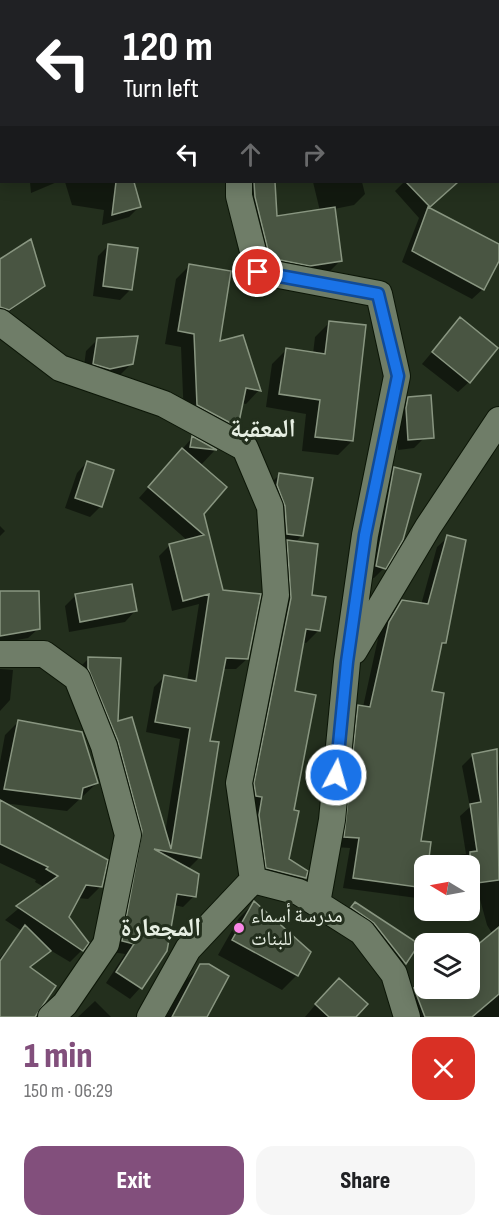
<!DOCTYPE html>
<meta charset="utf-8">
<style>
:root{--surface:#fff;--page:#f6f6f6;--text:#202124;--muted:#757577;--accent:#824f7c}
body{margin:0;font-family:"Sofia Sans Condensed","Noto Naskh Arabic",sans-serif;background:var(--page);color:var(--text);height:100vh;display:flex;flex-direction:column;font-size:22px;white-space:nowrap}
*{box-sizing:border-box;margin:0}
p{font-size:20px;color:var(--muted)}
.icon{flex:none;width:33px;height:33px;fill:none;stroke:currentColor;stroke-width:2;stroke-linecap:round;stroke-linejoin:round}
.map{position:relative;height:1017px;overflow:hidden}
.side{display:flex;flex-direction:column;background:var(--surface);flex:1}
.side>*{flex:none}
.banner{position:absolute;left:0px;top:0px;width:500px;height:183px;box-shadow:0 3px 15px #0003;background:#202124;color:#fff;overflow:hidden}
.needle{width:39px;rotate:280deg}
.controls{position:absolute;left:414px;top:855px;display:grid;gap:12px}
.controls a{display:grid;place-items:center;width:66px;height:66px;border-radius:12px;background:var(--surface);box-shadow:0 3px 15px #0003;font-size:30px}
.pin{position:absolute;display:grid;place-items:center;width:51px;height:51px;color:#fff;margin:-26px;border:3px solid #fff;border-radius:50%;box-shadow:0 2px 6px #0007}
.me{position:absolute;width:66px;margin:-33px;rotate:6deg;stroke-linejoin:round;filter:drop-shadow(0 0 4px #0008)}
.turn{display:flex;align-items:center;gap:21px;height:126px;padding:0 24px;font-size:27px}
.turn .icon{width:78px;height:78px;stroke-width:2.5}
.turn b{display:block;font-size:42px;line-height:51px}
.lanes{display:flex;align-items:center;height:57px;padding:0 24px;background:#0003;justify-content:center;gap:30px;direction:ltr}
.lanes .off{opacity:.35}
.round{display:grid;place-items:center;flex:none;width:63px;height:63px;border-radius:18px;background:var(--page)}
.headline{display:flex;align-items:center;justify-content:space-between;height:102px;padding:0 24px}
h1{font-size:36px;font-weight:800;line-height:45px;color:var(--accent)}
.action{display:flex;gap:12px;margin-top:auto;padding:12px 24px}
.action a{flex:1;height:69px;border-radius:18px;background:var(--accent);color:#fff;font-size:24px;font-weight:800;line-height:69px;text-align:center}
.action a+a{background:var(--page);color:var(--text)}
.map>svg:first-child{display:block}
.shadow{fill:#0007;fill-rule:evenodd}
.building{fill:#495542;stroke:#899681;stroke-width:1.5}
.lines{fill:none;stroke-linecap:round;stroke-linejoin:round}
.minor-casing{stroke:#0c1607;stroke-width:28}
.minor{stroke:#6f7d68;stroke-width:26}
.route-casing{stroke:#114b97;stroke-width:15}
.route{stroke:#1a73e8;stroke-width:10}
.poi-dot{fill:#fa87e7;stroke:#232f1d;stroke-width:2}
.labels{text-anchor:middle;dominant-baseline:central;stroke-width:6;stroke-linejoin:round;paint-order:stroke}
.poi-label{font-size:20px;fill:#e6eee2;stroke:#232f1d;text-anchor:start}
.district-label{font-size:26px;font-weight:bold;fill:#e6eee2;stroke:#232f1d}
</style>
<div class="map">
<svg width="499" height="1017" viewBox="0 0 499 1017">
<rect width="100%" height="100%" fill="#232f1d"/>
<path class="shadow" d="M244,0H388L393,2H244Z
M499,71V165H498Z
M30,182H57L31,193Z
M65,182H132L140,206L129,217L102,225L104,210L72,205Z
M246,182H273L276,218L320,211L313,182H362L365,194L354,205L334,209L341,260L330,271L298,276L260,268Z
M404,182H442L448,188L428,208L499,246V258L483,289L472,299L402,262L419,218L395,191Z
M109,245L131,289L120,300L93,296L98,256Z
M0,261L43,285L0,319Z
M189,266L218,343L259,390L246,404L241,403L237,426L223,440L184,418L181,347L165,344L176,279Z
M460,319L469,382L458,392L422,364Z
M329,323L352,441L338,455L302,451L306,414L266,407L272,364L286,350L313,354L315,337Z
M97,340L132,363L121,374L99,379L83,374L86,351Z
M409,398L425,437L414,448L398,450L396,420L398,409Z
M192,438L215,450L200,466L203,513L222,592L247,659L236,669H222L208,742L200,857L188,869L194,896L183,907L174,905L165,951L140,988L130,999L106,983L125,954L112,952L132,843L78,669L89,658L165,834L180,739L146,732L154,687L165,676L187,681L199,604L172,611L159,556L170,545L188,541L139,498ZM112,729H115L122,747L120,748Z
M87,462L101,506L90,517L65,508L77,473Z
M394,468L384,568L374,578L366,576L384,479Z
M280,474L302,535L295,543L319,630L306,643L302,642L293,692L292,811L288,859L305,877L292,890L254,880L244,808L279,611L269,485Z
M0,526L5,531L0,536Z
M448,537L445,643L439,649L430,693L419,842L427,859L466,854L460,816L470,807L462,766L473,755L496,751L499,768V1017H409L405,1004L424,987L470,988V954L493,935L487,925L478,892L470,893V866H424V899L343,888L350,848L334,847L348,717L359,707H363L379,634L392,612L403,601L421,605L437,547Z
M0,593L38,629L28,638L0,643Z
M75,596L135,611L125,622L69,632L65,606Z
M0,669L13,670L10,700L0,711Z
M18,722L97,783L67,811L3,803L101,886L88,899L78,898L67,917L82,950L70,962L50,950L29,969L33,1017H0V958L22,931L5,920L44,887L35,882L36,880L0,863V762L5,735Z
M254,903L297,975L282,990L218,955L239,918Z
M355,904L417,945L394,974L344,914Z
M201,966L205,1017H166L185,981Z
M328,990L354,1017H305Z
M95,1001L111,1017H78Z"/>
<path class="building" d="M116,182H134L141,207L112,215Z
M254,182H275L277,216L335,207L342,261L310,266L270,258L255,197Z
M406,182H458L430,207Z
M428,207L499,244V261L484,290L412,251Z
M31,239L45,286L9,310L0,307V259Z
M108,244L138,248L132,290L103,286Z
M189,264L231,271L220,341L243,335L261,391L246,388L238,427L197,405L194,334L178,331Z
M460,317L498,348L470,383L432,352Z
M329,321L366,325L353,441L315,437L320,400L279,394L286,348L325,354Z
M138,336L133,364L110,369L93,364L97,338Z
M431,395L434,438L408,440L406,408L408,397Z
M192,436L217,450L190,447Z
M182,448L227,487L204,514L223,590L261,594L248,659L226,658L210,741L219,742L201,858L154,849L199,874L196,897L177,894L167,951L142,989L116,972L134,944L122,941L142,831L118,741L88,668V657L121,658L118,721L132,717L171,849L190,728L155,722L164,675L196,681L209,594L183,601L169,544L204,535L148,487Z
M87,461L114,470L102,507L75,498Z
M394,467L421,474L403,540L386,569L376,566Z
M279,473L313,478L303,536L287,534L285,506L277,485Z
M447,535L466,540L446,643H442L432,691L444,693L421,841L431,842L428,866H424V888L353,878L359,838L344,837L358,705L370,707L389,622L402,600L428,604Z
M287,540L318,544L312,595L326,597L320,631L306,629L295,691L316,695L294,810L299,811L289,859L308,871L306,878L266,868L259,815L262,797L256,796L254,783L291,598Z
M132,584L137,611L80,622L75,594Z
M0,591H39L40,629L0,636Z
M18,720L82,732L98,783L83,788L81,799L4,789Z
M497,749L499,880L470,884V852L477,851L470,804L481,802L472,754Z
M0,800L108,860L102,887L86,885L69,917L89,943L83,951L16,906L58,876L46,869L48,867L0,844Z
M254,901L311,952L298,976L232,940Z
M355,902L419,944L406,964L374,923L351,907Z
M25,925L51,951L30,967L56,986L35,1017H0V961Z
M499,927V994L472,1017H425L414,988H470V951Z
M200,964H209L229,976L207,1017H172Z
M339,978L368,1004L356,1017H329L315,1004Z"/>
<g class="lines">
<g class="minor-casing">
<path id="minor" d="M4,0V2
M480,0L482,2
M243,2V0
M498,18L499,19
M0,143L2,142
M239,182V196L258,271L379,294L397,376L365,535L347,662L332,820L317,903
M0,322L60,368L164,404L245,448L270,507L276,595L239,783L253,880
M354,651L428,527L499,420
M0,654H44L77,678L104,746L128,835L106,944L65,1004L51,1017
M253,880L299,892L362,932L394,974L407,1017
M150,1017L188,949L253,880"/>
</g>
<use href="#minor" class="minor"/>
</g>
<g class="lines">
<g class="route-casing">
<path id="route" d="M258,272L378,294L398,376L365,535L347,662L336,775"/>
</g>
<use href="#route" class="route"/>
</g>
<circle class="poi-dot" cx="239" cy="928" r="6"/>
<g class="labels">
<g class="poi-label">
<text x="251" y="916">مدرسة أسماء<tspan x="251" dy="23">للبنات</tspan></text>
</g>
<g class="district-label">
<text x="263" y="429">المعقبة</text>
<text x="161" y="928">المجعارة</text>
</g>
</g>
</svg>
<div class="controls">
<a><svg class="needle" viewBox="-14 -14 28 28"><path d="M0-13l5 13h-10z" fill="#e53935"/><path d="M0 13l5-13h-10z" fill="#757577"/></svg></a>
<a><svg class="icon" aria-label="layers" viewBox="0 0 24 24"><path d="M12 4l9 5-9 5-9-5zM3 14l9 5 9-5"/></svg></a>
</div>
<div class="pin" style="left:258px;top:272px;background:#d93025"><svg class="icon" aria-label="arrive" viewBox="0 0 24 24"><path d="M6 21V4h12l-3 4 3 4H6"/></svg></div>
<svg class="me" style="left:336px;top:775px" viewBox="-20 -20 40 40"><circle r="17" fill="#1a73e8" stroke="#fff" stroke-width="3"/><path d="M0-11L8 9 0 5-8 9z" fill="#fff"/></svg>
<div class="banner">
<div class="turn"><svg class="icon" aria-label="left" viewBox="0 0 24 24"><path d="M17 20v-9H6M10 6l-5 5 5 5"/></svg><div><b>120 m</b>Turn left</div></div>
<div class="lanes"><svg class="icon" aria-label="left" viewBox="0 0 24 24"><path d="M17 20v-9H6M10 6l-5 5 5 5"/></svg><svg class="icon off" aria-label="ahead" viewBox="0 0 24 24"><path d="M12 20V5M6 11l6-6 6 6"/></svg><svg class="icon off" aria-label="right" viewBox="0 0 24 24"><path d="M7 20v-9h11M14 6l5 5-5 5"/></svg></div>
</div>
</div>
<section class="side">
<div class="headline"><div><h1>1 min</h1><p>150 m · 06:29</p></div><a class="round" style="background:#d93025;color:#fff"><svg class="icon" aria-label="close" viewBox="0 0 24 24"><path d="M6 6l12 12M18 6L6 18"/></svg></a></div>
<div class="action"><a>Exit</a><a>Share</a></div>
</section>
